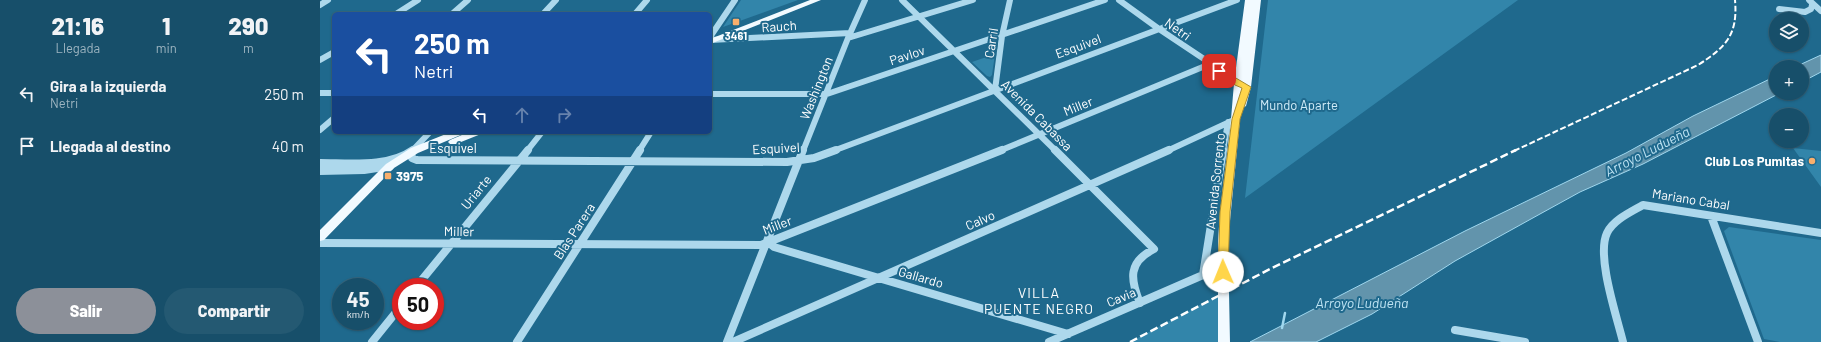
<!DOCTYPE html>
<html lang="es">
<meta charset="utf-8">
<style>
:root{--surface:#174f6a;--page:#245972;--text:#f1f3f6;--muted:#9eb5c1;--line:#36667e;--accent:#8c9099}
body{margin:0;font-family:Barlow,sans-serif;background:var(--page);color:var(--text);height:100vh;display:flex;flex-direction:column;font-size:15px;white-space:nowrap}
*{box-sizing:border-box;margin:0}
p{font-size:13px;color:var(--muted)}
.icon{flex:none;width:22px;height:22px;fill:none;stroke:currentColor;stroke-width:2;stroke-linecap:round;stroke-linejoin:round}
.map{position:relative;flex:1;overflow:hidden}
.details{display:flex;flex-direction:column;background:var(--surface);width:320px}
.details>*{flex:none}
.banner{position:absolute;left:12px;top:12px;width:380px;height:122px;border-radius:6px;box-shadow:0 1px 3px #0004,0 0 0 1px var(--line);background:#1a4fa0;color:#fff;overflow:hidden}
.tools{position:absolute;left:1449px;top:12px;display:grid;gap:8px}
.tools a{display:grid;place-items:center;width:40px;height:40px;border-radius:50%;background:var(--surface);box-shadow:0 1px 3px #0004,0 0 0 1px var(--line);font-size:20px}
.speed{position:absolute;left:12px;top:278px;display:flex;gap:8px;font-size:20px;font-weight:700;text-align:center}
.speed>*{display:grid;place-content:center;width:52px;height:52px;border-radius:50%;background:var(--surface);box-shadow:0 1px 3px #0004,0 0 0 1px var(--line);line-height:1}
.speed small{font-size:10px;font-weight:400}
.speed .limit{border:6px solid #d22;background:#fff;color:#111}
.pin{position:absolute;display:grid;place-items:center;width:34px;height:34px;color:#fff;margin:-17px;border-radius:8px;box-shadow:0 2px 6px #0006}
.me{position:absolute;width:44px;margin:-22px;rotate:359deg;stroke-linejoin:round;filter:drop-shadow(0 0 3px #0008)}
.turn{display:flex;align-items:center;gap:14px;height:84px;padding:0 16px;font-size:18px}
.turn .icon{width:52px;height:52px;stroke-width:2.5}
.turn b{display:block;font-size:28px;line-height:34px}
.lanes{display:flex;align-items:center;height:38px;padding:0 16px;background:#0003;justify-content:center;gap:20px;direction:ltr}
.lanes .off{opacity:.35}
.eta{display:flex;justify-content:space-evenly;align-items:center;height:68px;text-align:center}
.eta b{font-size:24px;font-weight:800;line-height:28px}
.action{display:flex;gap:8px;margin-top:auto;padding:8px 16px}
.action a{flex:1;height:46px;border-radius:24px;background:var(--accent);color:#fff;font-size:16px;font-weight:800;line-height:46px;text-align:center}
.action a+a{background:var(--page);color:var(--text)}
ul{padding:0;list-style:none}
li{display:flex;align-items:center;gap:12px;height:52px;padding:0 16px}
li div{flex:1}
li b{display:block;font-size:15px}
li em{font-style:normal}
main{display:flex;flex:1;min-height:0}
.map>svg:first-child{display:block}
.green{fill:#3285aa}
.water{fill:#6294ac;stroke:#a0d7ee}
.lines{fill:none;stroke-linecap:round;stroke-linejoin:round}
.stream{stroke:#a0d7ee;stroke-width:2.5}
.minor-far1{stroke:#add8ec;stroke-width:6}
.minor{stroke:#add8ec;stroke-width:8}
.major{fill:#f2faff;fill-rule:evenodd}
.rail-far1{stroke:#fff;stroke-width:2;stroke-dasharray:6 2.5;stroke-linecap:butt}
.rail{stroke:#fff;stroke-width:2.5;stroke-dasharray:8 3.5;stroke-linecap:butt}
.route{fill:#ffd54a;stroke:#a68a30}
.poi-dot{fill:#faaf6c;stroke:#1f698d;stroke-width:1.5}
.labels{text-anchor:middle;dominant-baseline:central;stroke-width:4;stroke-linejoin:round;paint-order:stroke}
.far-poi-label{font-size:11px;font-weight:bold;fill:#fff;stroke:#1f698d}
.street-label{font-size:13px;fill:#fff;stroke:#1f698d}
.park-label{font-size:13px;fill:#d2edf9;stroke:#1f698d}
.poi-label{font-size:13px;font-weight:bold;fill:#fff;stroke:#1f698d;text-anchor:end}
.water-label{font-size:14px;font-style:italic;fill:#bfe4f4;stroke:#1f698d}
.neighbourhood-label{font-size:14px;letter-spacing:1px;fill:#fff;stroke:#1f698d}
</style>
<main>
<section class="details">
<div class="eta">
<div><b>21:16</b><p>Llegada</p></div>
<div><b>1</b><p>min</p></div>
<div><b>290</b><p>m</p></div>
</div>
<ul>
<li><svg class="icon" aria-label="left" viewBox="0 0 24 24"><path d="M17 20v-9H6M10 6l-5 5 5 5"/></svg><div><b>Gira a la izquierda</b><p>Netri</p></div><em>250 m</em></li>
<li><svg class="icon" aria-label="arrive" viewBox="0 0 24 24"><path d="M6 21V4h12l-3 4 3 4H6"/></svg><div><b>Llegada al destino</b></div><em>40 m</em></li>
</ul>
<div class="action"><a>Salir</a><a>Compartir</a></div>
</section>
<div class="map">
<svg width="1501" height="342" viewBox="0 0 1501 342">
<rect width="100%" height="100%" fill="#1f698d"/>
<path class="green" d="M421,0H478L403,27Z
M948,0H1198L925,198Z
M675,54L672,75L670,77L667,76L652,62Z
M919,60L916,74L914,75L890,63Z
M1473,148L1501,151V187Z
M1409,227L1501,240V342H1460L1444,339L1404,231Z
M904,292V342H810Z"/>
<path class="water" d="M1501,55V72L1482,82V67H1475Z
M1456,76V93H1460L1323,164L1260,192L1220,214L1135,261L1052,314L996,342H930L1145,231L1306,153L1373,116Z"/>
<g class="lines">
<path class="stream" d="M962,328L965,313"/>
<path class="minor-far1" d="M582,0L736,151
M799,0L839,29L923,85
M1489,0L1501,11
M0,5L8,0
M1459,9L1485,12L1491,9L1492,5
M76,14L98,0
M132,14L148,0
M223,14L236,0
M315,14L327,0
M390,37L415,0
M528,38L653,0
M390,40L530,33
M0,60L14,52
M675,90L682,36L690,0
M0,93H14
M390,94H507L785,0
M0,130L14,118
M92,151L110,132
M207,151L222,132
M319,151L331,132
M483,151L528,38L545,0
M513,151L917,0
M679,151L890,64
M847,151L916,119
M903,151L908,122"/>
<path class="minor" d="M735,150L834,249C808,262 810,279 820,303
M91,152L92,158L97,160L467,162L494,158L516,150
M0,163C29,163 68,168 93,150
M0,171L44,170L70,166
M1391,216L1438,342
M448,242L454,247L748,334
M0,243L441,245L682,150
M96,287L208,150
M1135,330L1205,342
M52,342L81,306
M197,342L320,150
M407,342L483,150
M413,342L849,150
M729,342L883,275L903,150
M1303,342C1297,317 1276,256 1287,233C1293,220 1311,212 1323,205L1501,233"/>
<path class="major" d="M490,0H501L390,44V39Z
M925,0H933L922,88L933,0H941L931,87L926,106L921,109L908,241L910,342H898V241L900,212L911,119L914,83Z
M131,132H145L143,134L98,153L74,168L4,240L0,241V230L66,164L91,148Z
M149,132H163L161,134L136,144H130L128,142L130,140Z"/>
<path class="rail-far1" d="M1194,151L1378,65C1406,47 1418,35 1415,0"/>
<path class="rail" d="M810,342L950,269L1196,150"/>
</g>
<path class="route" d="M899,68L931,87L920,119L910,212L908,272L907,275H900L898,272L900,212L912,119L922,88L915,85L897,72V69Z"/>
<g class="poi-dot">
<rect x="412" y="18" width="8" height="8" rx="2"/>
<circle cx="1492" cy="161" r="4"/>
<rect x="64" y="172" width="8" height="8" rx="2"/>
</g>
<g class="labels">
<g class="far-poi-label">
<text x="416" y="35">3461</text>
</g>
<g class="street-label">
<text transform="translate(459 26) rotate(-4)">Rauch</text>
<text transform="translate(858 29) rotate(35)">Netri</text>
<text transform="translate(671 43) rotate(-81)">Carril</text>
<text transform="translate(758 46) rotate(-20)">Esquivel</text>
<text transform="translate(587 55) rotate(-18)">Pavlov</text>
<text transform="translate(496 88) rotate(-68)">Washington</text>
<text transform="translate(758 106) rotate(-22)">Miller</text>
<text transform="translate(717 115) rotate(45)">Avenida Cabassa</text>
<text x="133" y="148">Esquivel</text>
<text transform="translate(456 148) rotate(-3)">Esquivel</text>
<text transform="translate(895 181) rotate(-84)">Avenida Sorrento</text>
<text transform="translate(156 192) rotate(-51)">Uriarte</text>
<text transform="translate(1371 199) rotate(9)">Mariano Cabal</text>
<text transform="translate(660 220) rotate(-24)">Calvo</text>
<text transform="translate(457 225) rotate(-21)">Miller</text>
<text transform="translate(139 231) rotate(1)">Miller</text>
<text transform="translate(254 231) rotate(-57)">Blas Parera</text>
<text transform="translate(601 277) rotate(16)">Gallardo</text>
<text transform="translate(801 297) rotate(-23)">Cavia</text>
</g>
<g class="park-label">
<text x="979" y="105">Mundo Aparte</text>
</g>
<g class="poi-label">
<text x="1484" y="161">Club Los Pumitas</text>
<text x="76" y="176" text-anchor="start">3975</text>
</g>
<g class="water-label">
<text transform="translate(1327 151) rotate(-27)">Arroyo Ludueña</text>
<text x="1042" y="302">Arroyo Ludueña</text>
</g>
<g class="neighbourhood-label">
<text x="719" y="292">VILLA<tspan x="719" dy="16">PUENTE NEGRO</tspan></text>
</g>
</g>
</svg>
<div class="tools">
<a><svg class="icon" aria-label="layers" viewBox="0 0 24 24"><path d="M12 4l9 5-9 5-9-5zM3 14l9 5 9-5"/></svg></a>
<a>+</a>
<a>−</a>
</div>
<div class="speed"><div>45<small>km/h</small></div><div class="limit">50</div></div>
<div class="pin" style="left:899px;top:71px;background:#d93025"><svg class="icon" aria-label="arrive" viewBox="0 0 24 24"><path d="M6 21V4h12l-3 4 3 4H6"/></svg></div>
<svg class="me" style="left:903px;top:272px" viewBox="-20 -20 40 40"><circle r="19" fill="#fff"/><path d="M0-13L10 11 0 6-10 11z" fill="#ffd54a"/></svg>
<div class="banner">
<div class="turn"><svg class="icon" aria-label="left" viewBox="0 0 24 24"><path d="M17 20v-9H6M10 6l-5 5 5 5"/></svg><div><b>250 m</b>Netri</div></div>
<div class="lanes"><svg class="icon" aria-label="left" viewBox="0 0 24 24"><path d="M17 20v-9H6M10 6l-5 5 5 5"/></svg><svg class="icon off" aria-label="ahead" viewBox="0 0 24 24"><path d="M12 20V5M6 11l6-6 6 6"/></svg><svg class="icon off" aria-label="right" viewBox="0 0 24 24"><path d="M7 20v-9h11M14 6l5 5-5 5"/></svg></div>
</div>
</div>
</main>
